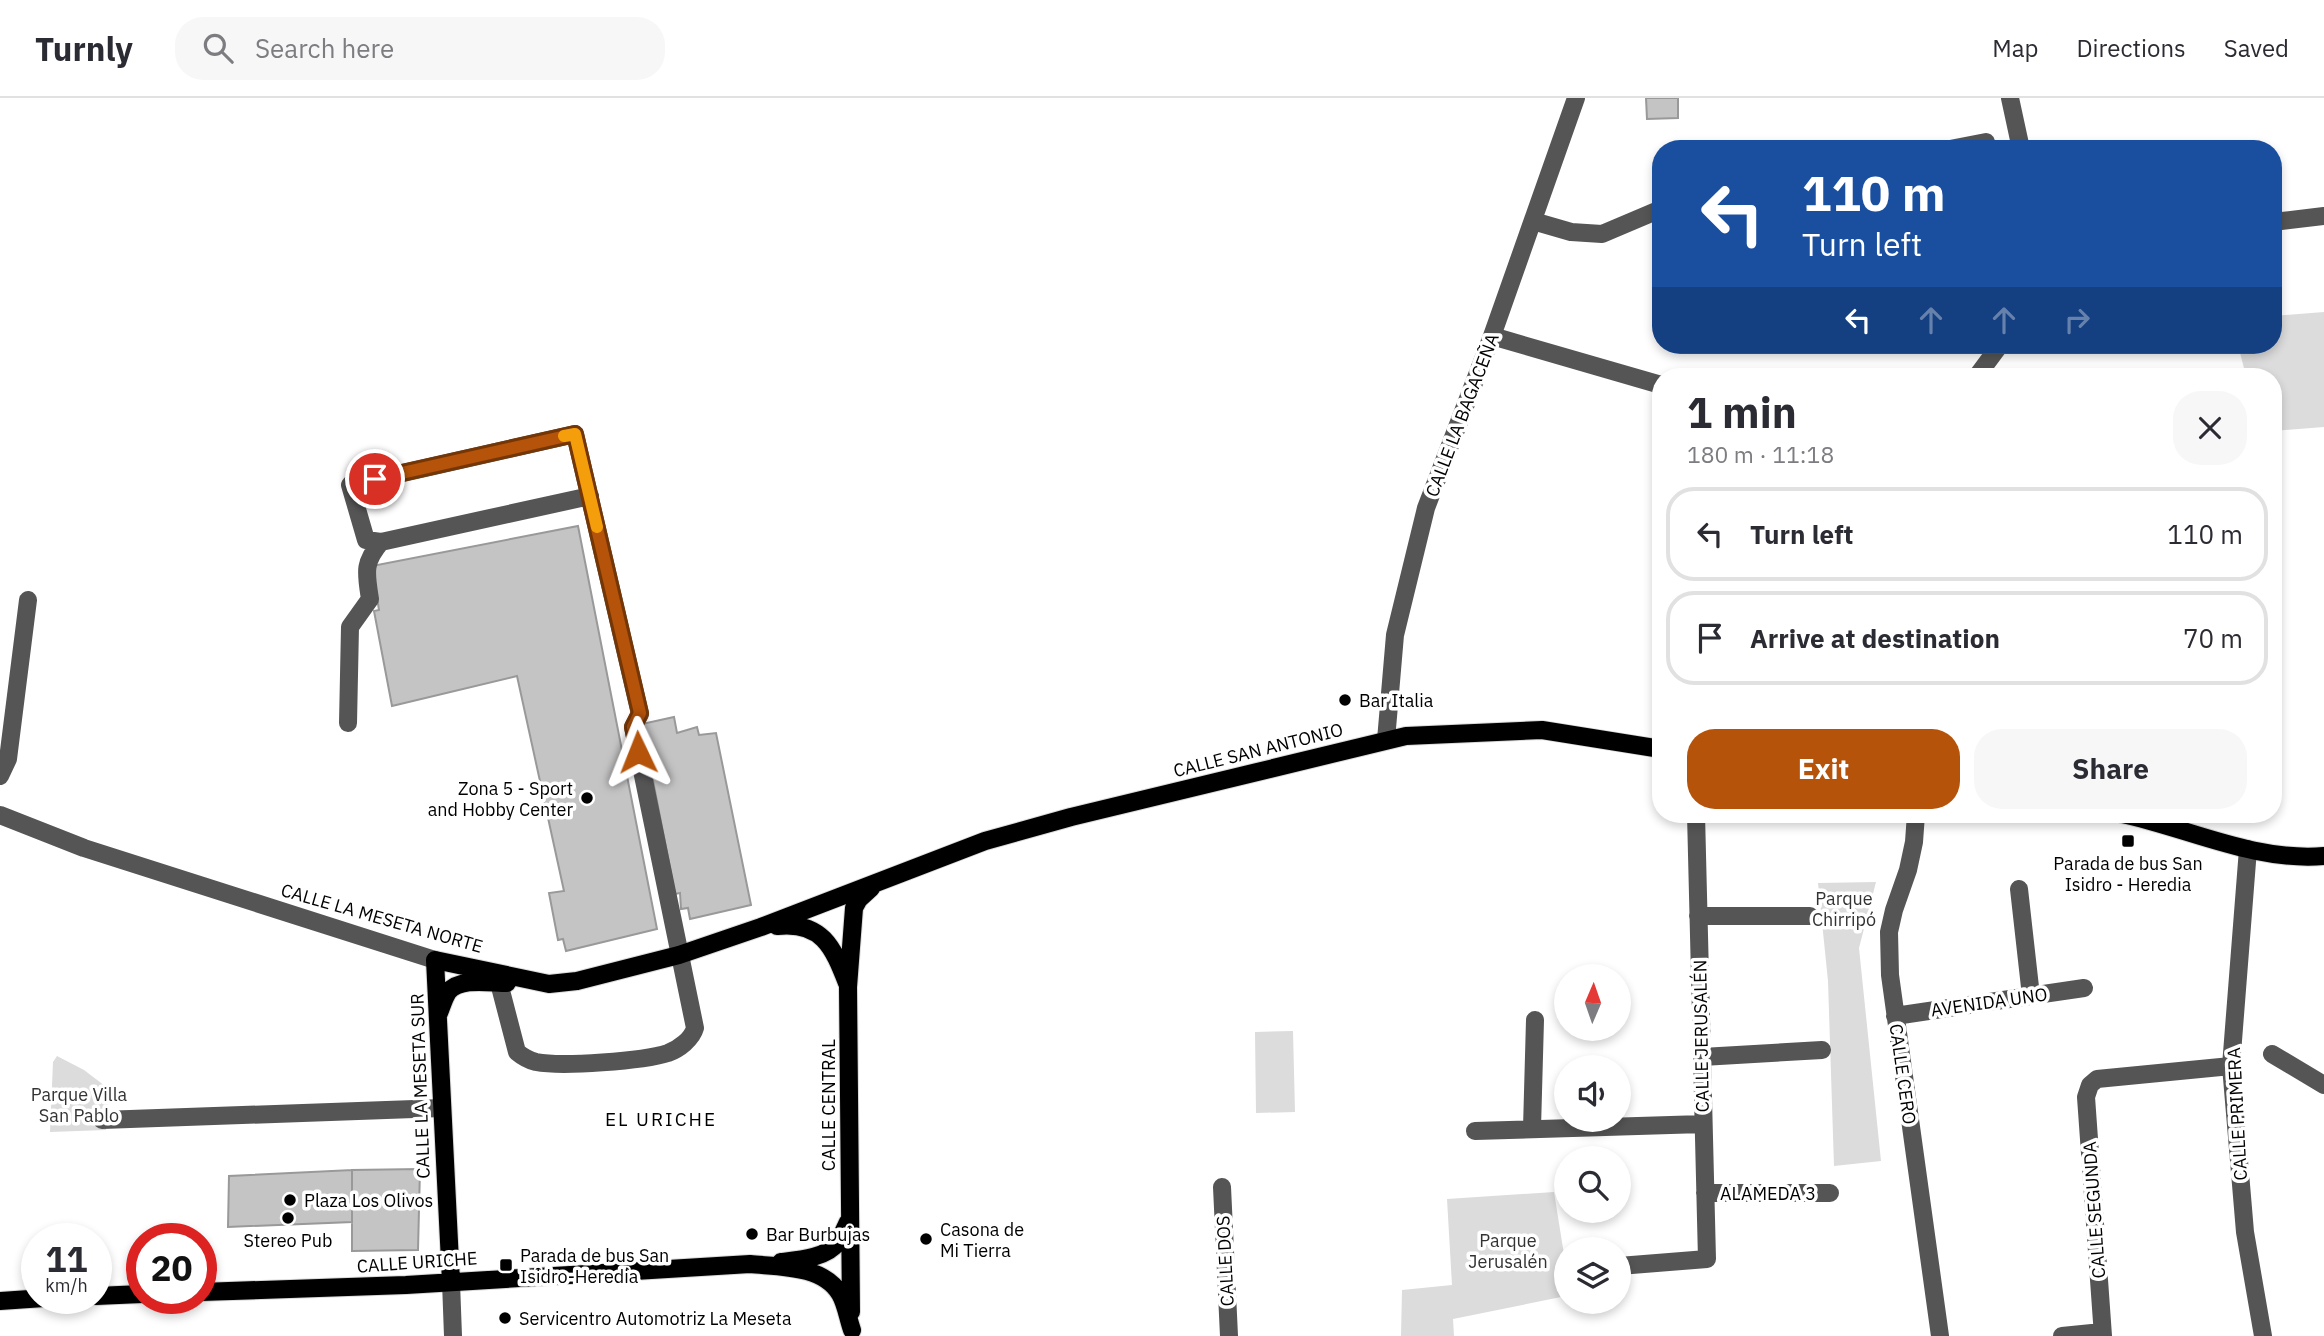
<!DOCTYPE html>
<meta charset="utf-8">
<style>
:root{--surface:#fff;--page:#f7f7f7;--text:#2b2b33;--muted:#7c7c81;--line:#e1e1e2;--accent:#b45309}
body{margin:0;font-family:"IBM Plex Sans",sans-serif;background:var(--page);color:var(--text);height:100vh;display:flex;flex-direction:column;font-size:26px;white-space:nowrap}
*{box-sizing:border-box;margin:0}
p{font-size:23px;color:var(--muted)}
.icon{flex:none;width:38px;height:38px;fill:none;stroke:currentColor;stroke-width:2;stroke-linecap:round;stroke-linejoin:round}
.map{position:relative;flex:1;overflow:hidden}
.sheet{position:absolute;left:1652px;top:270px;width:630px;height:455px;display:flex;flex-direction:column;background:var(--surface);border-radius:28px;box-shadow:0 4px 10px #0003}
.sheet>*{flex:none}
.hud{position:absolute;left:1652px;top:42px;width:630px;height:214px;border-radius:28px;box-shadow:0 4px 10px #0003;background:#1a4fa0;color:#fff;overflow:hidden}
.needle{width:46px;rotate:2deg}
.controls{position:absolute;left:1554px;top:866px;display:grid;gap:14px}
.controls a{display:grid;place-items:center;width:77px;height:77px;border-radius:50%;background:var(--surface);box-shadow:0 4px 10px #0003;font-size:35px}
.speed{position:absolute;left:21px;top:1125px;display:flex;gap:14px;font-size:35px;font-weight:700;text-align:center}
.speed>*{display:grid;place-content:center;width:91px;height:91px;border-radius:50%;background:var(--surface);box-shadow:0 4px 10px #0003;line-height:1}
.speed small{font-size:18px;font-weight:400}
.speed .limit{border:10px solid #d22;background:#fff;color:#111}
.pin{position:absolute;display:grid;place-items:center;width:60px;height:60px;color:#fff;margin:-30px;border:4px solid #fff;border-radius:50%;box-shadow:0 2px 7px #0007}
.me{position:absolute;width:77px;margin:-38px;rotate:358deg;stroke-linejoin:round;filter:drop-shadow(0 0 5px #0008)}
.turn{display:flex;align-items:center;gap:24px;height:147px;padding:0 35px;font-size:32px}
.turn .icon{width:91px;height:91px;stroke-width:2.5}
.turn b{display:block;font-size:49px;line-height:60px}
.lanes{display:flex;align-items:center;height:66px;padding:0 35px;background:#0003;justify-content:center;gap:35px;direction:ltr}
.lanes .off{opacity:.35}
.round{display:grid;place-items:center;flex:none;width:74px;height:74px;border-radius:28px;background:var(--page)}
.headline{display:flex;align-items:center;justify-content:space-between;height:119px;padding:0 35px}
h1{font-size:42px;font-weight:800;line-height:52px}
.primary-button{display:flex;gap:14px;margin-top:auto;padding:14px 35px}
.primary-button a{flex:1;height:80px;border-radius:28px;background:var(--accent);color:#fff;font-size:28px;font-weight:800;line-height:80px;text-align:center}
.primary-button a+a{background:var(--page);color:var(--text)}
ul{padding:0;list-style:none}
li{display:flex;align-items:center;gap:21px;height:94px;margin:0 14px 10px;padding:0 21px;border:4px solid var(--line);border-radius:28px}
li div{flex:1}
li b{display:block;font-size:26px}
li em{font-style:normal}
header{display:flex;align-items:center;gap:42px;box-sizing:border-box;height:98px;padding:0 35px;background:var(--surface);border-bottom:2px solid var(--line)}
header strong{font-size:33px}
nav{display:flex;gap:38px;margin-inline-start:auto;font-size:24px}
.search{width:490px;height:63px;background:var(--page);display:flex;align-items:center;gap:18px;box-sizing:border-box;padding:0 24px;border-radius:28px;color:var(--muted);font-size:26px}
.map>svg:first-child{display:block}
.green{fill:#dcdcdc}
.building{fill:#c4c4c4;stroke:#999;stroke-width:2}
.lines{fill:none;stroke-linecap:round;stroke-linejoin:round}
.major-casing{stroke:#dbdbdb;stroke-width:20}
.minor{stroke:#555;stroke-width:18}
.major{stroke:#000;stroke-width:18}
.route-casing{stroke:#753606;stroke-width:18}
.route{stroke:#b45309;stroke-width:12}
.slow{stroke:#f59e0b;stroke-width:12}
.poi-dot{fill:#000;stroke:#fff;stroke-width:2.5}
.labels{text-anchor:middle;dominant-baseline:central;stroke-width:7;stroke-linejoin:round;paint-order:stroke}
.street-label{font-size:18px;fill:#000;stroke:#fff}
.poi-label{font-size:18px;fill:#000;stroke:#fff;text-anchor:start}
.park-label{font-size:18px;fill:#333;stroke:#fff}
.neighbourhood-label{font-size:19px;letter-spacing:2px;fill:#000;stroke:#fff}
</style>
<header>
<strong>Turnly</strong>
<div class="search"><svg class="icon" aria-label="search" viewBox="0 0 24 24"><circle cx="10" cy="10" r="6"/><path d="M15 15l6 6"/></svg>Search here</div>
<nav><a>Map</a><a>Directions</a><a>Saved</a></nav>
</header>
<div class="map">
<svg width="2324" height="1238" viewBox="0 0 2324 1238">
<rect width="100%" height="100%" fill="#fff"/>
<path class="green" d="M2324,214V329L2273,333V278H2246L2238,247H2273V218Z
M1876,784L1859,850L1881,1063L1834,1068L1828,883L1818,785Z
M1293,933L1295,1014L1256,1015L1255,934Z
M57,958L84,972L109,991L106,1032L50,1034L53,964Z
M1554,1094L1566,1169V1198L1453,1221L1454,1238H1401L1402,1192L1452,1187L1447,1101Z"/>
<path class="building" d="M1646,0H1678V20L1647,21Z
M578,428L657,831L566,853L563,841L558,842L549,795L564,793L517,578L392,608L374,513L379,512L372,468Z
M674,619L677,635L697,629L699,637L716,635L751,807L690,821L688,810L681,811L680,795L675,796L642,626Z
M420,1071L418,1152L352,1153V1072Z
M352,1072V1124L228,1129L229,1078Z"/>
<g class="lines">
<g class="major-casing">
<path id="major" d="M2122,716C2188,730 2255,764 2324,758
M777,828C822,823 833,849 847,885
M439,915C442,908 444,900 448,894C460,879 490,885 507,885
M781,1164C799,1162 827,1160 838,1144C842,1138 845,1130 848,1124
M451,1184L435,862L549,886L577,883L679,857L761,829L985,743L1071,719L1406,638L1542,632L1661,651
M201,1194L406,1187L750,1166C779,1169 823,1167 840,1196C846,1206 848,1221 852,1232
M96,1198L142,1196
M0,1203L44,1200
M851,1214L848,889L854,810L859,801L871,790"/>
</g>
<path class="minor" d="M2010,0L2021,51
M1950,51L1986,44
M1533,123L1571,134L1602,136L1661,111
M2273,124L2324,118
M1492,238L1661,287
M1977,278L2000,247
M381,444L366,442L350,387L575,336L640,616L633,629L695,930C692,941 679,951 668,955C643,963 562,969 536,964C528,962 523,959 517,954L499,885
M348,625L350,529L370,501C366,475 363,465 381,444L590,398
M1386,642L1395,537L1426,410L1492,238L1576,0
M0,678L8,661L28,502
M1916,716L1914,744L1908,772L1894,812L1889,834L1890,877L1940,1238
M0,717L84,750L435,862
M2248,751L2231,968L2245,1134L2263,1238
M2019,791L2031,898
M1698,818H1810
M1895,918L2084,890
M2272,956L2324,987
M1702,959L1822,952
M102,1022L442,1010
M1532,1030L1535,922
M1475,1033L1703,1026
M1222,1089L1229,1238
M1705,1095H1830
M1619,1168L1707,1161L1696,716
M451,1184L453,1238
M2062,1238L2102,1234
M2103,1238L2086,999L2090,987L2097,981L2231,968"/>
<use href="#major" class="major"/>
</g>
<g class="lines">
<g class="route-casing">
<path id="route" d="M375,381L575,336L640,615L633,629L638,654"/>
</g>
<use href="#route" class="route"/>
<path class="slow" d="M564,338L575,336L597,429"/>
</g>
<g class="poi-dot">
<circle cx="1345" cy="602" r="7"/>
<circle cx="587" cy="700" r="7"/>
<rect x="2121" y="736" width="14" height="14" rx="3.5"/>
<circle cx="290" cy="1102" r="7"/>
<circle cx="288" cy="1120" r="7"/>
<circle cx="752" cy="1136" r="7"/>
<circle cx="926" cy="1141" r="7"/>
<rect x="499" y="1160" width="14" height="14" rx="3.5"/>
<circle cx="505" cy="1220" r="7"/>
</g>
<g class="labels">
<g class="street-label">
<text transform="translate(1462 317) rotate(-69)">CALLE LA BAGACEÑA</text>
<text transform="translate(1258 652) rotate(-14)">CALLE SAN ANTONIO</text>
<text transform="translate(382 820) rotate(16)">CALLE LA MESETA NORTE</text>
<text transform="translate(1989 904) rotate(-8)">AVENIDA UNO</text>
<text transform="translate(1701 938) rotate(-91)">CALLE JERUSALÉN</text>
<text transform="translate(1903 976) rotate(82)">CALLE CERO</text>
<text transform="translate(420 988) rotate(-92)">CALLE LA MESETA SUR</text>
<text transform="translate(828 1007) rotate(-90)">CALLE CENTRAL</text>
<text transform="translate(2237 1016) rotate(-93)">CALLE PRIMERA</text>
<text x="1768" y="1095">ALAMEDA 3</text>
<text transform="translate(2094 1112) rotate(-94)">CALLE SEGUNDA</text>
<text transform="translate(1225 1163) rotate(-93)">CALLE DOS</text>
<text transform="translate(417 1164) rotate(-4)">CALLE URICHE</text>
</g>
<g class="poi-label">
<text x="1359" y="602">Bar Italia</text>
<text x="573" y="690" text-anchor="end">Zona 5 - Sport<tspan x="573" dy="21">and Hobby Center</tspan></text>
<text x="2128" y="765" text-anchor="middle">Parada de bus San<tspan x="2128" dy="21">Isidro - Heredia</tspan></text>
<text x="304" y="1102">Plaza Los Olivos</text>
<text x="940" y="1131">Casona de<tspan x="940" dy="21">Mi Tierra</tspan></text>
<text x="766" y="1136">Bar Burbujas</text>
<text x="288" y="1142" text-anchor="middle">Stereo Pub</text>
<text x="520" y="1157">Parada de bus San<tspan x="520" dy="21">Isidro-Heredia</tspan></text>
<text x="519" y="1220">Servicentro Automotriz La Meseta</text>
</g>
<g class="park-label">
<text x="1844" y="800">Parque<tspan x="1844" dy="21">Chirripó</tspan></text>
<text x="79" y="996">Parque Villa<tspan x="79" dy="21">San Pablo</tspan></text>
<text x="1508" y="1142">Parque<tspan x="1508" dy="21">Jerusalén</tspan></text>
</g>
<g class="neighbourhood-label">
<text x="661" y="1021">EL URICHE</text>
</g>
</g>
</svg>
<div class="controls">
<a><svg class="needle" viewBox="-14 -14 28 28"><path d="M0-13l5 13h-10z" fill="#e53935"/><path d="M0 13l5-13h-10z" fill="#7c7c81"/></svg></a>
<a><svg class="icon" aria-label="sound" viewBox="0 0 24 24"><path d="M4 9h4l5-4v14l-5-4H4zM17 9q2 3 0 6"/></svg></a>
<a><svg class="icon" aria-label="search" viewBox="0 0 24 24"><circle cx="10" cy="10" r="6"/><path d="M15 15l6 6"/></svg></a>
<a><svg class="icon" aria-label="layers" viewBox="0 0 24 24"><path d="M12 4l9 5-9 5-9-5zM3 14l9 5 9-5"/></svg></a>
</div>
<div class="speed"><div>11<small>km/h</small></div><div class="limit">20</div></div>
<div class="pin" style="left:375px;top:381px;background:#d93025"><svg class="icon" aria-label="arrive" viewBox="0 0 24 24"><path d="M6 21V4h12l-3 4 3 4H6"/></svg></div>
<svg class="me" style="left:638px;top:654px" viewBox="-20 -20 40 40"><path d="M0-17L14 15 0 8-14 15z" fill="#b45309" stroke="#fff" stroke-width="4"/></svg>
<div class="hud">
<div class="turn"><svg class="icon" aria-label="left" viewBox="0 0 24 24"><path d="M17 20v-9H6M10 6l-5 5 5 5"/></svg><div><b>110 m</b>Turn left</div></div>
<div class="lanes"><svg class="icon" aria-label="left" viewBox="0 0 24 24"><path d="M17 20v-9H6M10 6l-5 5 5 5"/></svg><svg class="icon off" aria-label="ahead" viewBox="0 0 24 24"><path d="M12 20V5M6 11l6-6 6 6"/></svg><svg class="icon off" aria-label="ahead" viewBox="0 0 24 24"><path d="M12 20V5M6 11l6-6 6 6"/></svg><svg class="icon off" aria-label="right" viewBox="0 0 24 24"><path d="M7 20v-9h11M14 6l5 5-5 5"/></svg></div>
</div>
<section class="sheet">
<div class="headline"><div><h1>1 min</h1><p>180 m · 11:18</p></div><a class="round"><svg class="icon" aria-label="close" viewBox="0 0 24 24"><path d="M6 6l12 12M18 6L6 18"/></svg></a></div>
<ul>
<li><svg class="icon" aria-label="left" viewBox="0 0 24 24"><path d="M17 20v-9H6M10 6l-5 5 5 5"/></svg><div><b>Turn left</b></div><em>110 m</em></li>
<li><svg class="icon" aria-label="arrive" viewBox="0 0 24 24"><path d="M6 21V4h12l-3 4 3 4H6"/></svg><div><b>Arrive at destination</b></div><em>70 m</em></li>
</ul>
<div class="primary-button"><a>Exit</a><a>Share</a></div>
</section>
</div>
